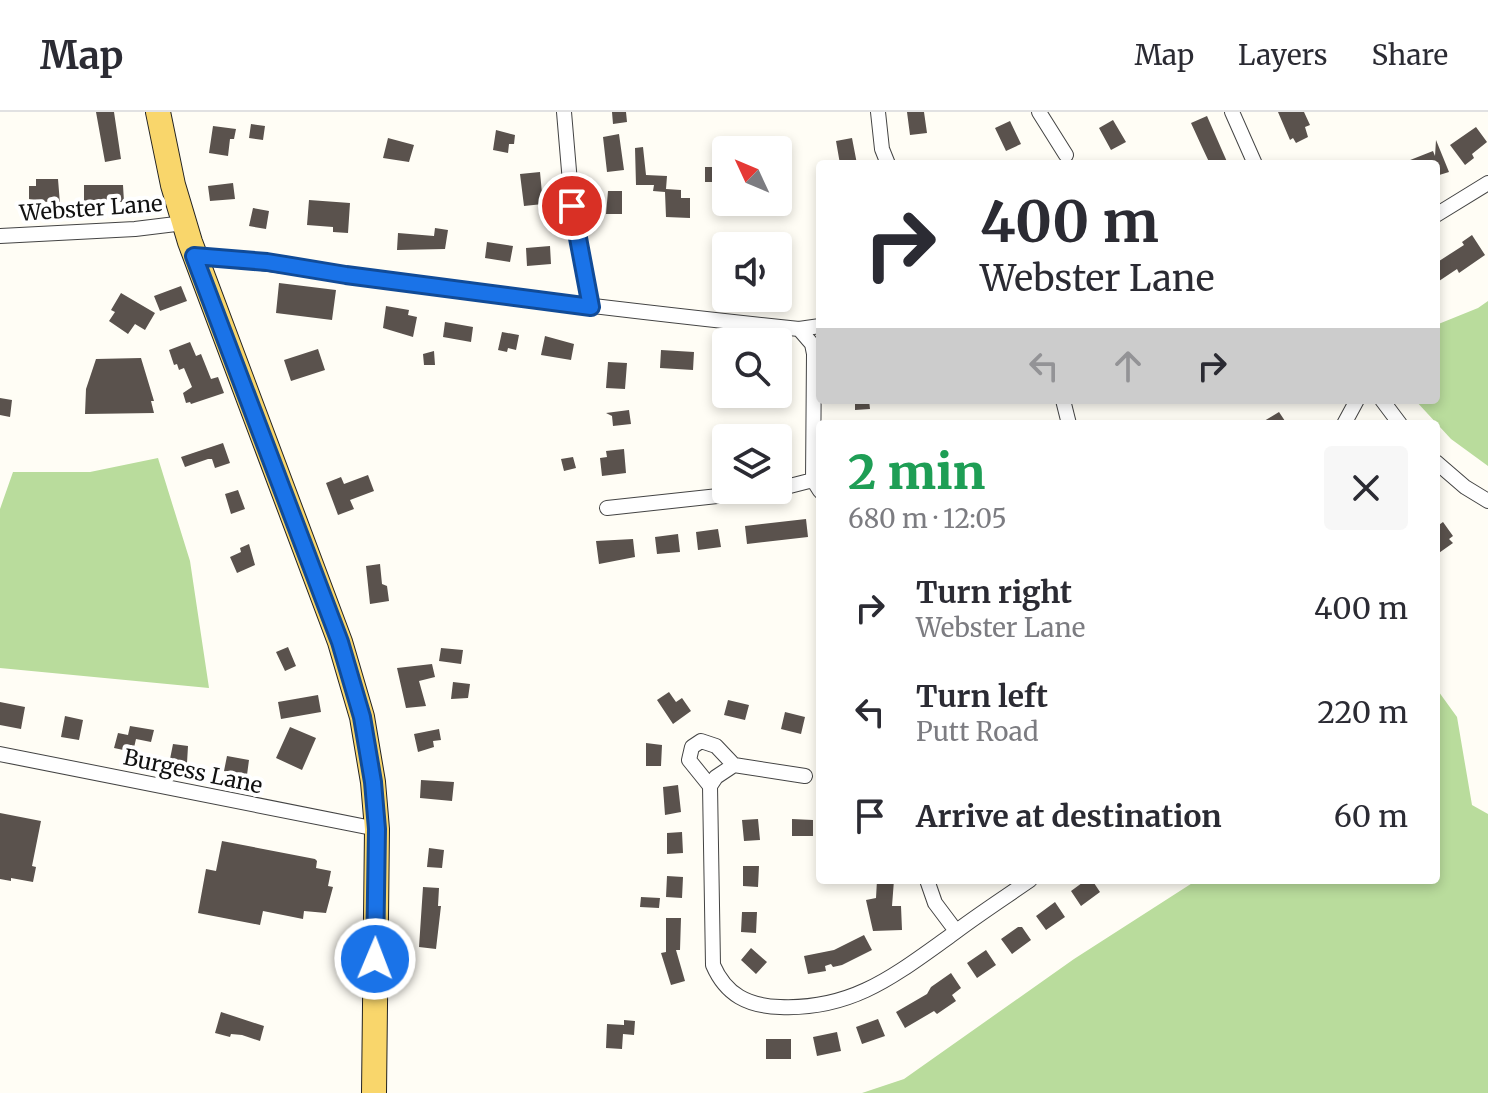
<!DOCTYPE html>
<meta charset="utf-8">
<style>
:root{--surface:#fff;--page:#f7f7f7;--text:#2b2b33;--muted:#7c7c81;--line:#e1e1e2}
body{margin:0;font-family:Merriweather,serif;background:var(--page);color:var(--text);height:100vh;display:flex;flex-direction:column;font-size:30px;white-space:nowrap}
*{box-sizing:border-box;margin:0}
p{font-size:26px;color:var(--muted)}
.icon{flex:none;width:44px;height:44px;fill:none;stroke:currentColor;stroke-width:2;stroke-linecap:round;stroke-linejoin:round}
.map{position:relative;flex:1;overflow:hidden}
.sheet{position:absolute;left:816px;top:308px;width:624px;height:464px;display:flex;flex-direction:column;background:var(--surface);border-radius:8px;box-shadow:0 4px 12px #0003}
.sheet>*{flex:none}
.top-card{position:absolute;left:816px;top:48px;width:624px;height:244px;border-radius:8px;box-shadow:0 4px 12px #0003;background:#fff;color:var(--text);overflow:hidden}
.needle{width:52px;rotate:314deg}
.tools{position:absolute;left:712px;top:24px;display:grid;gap:16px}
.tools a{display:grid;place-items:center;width:80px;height:80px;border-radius:8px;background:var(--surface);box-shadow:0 4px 12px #0003;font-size:40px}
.pin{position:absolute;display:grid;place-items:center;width:68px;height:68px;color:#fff;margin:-34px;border:4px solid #fff;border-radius:50%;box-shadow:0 2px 8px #0007}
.me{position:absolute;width:88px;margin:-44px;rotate:1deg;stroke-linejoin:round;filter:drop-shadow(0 0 6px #0008)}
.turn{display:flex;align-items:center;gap:28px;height:168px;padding:0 32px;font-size:36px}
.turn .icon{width:104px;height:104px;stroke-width:2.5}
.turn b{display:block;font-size:56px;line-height:68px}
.lanes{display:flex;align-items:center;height:76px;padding:0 32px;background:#0003;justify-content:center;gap:40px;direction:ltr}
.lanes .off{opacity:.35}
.round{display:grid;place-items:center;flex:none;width:84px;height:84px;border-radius:8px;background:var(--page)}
.head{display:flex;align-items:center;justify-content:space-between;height:136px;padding:0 32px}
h1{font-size:48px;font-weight:800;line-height:60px;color:#1e9e55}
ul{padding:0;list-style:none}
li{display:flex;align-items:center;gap:24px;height:104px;padding:0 32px}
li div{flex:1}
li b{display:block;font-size:30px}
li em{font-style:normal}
header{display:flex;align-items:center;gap:48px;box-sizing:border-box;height:112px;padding:0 40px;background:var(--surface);border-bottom:2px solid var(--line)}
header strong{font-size:38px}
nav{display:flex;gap:44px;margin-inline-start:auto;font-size:28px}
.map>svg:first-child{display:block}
.forest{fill:#b9dc9c}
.building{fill:#5a524d}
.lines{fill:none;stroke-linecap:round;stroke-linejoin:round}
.minor-casing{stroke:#444;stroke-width:16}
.primary-casing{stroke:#222;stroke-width:26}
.minor{stroke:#fff;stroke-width:14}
.primary{stroke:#f9d66b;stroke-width:24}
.route-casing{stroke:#114b97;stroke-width:20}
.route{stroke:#1a73e8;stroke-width:14}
.labels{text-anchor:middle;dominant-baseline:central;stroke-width:8;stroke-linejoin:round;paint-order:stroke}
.street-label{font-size:22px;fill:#111;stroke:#fff}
</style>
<header>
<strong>Map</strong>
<nav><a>Map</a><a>Layers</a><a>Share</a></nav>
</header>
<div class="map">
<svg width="1488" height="981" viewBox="0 0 1488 981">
<rect width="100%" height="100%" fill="#fffdf5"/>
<path class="forest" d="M1488,189V354L1451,327L1415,288H1436V213L1478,196Z
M158,346L190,449L209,576L0,556V397L13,360H90Z
M1436,576L1457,605L1472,693L1488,702V981H862L904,967L1074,847L1197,768H1436Z"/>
<path class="building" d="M96,0H114L121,47L105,50Z
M612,0H626L627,10L613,12Z
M907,0H924L927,21L910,23Z
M1278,0H1304L1310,13L1305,15L1308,25L1296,31L1293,26L1290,28Z
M1207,4L1228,52H1210L1202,35L1191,11Z
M1113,8L1126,30L1111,38L1099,16Z
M1010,9L1021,32L1006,39L995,16Z
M251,12L265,14L263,28L249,26Z
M213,14L236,17L234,27H230L228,44L209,41Z
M1476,15L1487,30L1472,42L1474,46L1465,53L1450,33Z
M496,18L515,23L514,32H509L508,41L493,38Z
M619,22L624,58L607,60L603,25Z
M388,26L414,33L409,50L383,46Z
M852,26L857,52H840L836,29Z
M1436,28L1449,60L1436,64V52H1400L1433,39L1435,44Z
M643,35L646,63L667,64L666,77L681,78V86H690V106L666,105L665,80L653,79L654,73H636L635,36Z
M705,55H721V70H705Z
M540,60L543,92L524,94L520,62Z
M36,67H58L60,92L29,87V74H36Z
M233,71L235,87L210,89L208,74Z
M84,73H123L124,90H84Z
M608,79H622V102H606Z
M309,88L350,91L348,121L333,120V115L307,113Z
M253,96L269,99L266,117L249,114Z
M435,116L448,118L445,137L397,138L398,121L434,124Z
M1472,123L1485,143L1459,161L1457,157L1436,171V151L1464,133L1462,130Z
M487,130L513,134L510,150L485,146Z
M550,134L551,152L527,154L526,136Z
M279,171L336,178L332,208L276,201Z
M181,174L187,189L160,199L154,184Z
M121,181L155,201L145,218L135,212L128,222L109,209L115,200L111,198Z
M386,194L409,198L408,203L417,205L413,225L383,216Z
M445,210L473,215L471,230L443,225Z
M502,220L519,223L516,238L508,236L507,240L498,238Z
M545,224L574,232L571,248L541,243Z
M190,230L196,244L201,242L211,267L218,265L224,281L191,292L190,290L186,291L183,281L192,275L184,256L179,258L177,252L174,253L169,238Z
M318,237L325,258L291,269L284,248Z
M661,238L694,240L693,258L660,256Z
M434,239L435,253H424L423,242Z
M141,246L154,289H151L154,301L85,302L86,277L96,247Z
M778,247L788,248L787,264H778Z
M608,250L627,251L625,277L606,276Z
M0,286L12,288L10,305L0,303Z
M855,288H869L870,297L855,298Z
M629,298L631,312L613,314L612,304L606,301Z
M1279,300L1287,312H1259Z
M778,330H791L792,356H778Z
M223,331L230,351L215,356L212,347H208L185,355L181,345Z
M624,337L626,361L602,364L600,346L607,345L606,339Z
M573,345L576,356L564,359L561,347Z
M368,363L374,379L350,388L354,397L338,403L326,371L341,365L344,372Z
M238,378L245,397L231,402L225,382Z
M806,407L808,425L747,432L745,414Z
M1443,410L1453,424L1449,427L1453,431L1436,443V415Z
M718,417L721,435L698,438L696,420Z
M678,422L680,440L657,442L655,425Z
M633,427L635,445L599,452L596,429Z
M249,432L255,453L237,461L230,445L241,440L240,436Z
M380,452L382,472L387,474L389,489L370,492L366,454Z
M288,535L296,554L285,559L276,540Z
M441,536L463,538L461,552L439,549Z
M432,552L435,565L419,569L426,594L406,596L397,556Z
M453,570L470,572L468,586L451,587Z
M669,580L676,590L682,586L691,599L673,612L657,588Z
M318,583L321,600L281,607L278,590Z
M728,588L749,593L745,608L724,603Z
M0,590L25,595L21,617L0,613Z
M785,600L805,605L801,622L781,617Z
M65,604L83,608L79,628L61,625Z
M130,614L154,618L151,630L136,627L133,640L114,636L118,621L128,623Z
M290,615L316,626L302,658L276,646Z
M439,617L441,628L433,629L434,635L418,640L414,622Z
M646,631L662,633L661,654H646Z
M173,632L188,634L187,651L170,647Z
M227,644L249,648L247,663L224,659Z
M421,668L454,670L452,689L420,686Z
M678,673L681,700L665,703L663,675Z
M0,701L41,709L32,754L36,755L33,770L11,766V769L0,767Z
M758,707L760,728L744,729L742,708Z
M792,707L813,708V724H792Z
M682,720L683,741L667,742V721Z
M222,729L315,747L317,749L316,756L331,759L328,774L333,775L326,801L304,799L303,807L263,799L260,813L198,801L206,757L216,759Z
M429,736L444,738L442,756L427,755Z
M743,754H759L758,775L743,774Z
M667,764L683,765L682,786L666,785Z
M877,768H894L892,794H901L902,818L873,819L866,788L876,786Z
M1086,768H1092L1100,780L1081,794L1071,779Z
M423,775L439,776L438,794H441L436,837L419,835Z
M641,785L660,786L659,796L640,795Z
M1055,790L1065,805L1046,818L1036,804Z
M742,800H757L756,821L741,820Z
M666,806H681L680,838H676L685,869L671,873L661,841L666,840Z
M1018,815H1022L1031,828L1012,842L1001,827Z
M864,823L872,838L842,853L833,855L831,852L825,854L826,859L808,862L804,844L834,838Z
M751,836L767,850L756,862L741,848Z
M986,838L996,853L977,866L967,851Z
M951,861L961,876L952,883L956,889L937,902L934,899L905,916L896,900L927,882L931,875Z
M221,900L264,914L260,929L242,923L231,922L230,925L215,921Z
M878,907L885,924L862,932L856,915Z
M624,908L635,909L634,923L623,922L622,937L606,936L607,912L624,913Z
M837,920L841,939L817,944L813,925Z
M766,927H791V947H766Z"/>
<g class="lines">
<g class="minor-casing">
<path id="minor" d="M564,0L572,94L591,195
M878,0L882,37L888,52
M1039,0L1066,43
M1232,0L1255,52
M1436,103L1488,71
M0,124L135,117L184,111
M194,144C271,150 347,163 424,173C549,189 674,204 799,217L820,214
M799,217L812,232L814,242L813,368L820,379
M1063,288L1069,312
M1382,288L1400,312
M1344,312L1357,288
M1436,350L1465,375L1488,389
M778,377L813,368
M607,396L773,378
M0,642L377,717
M734,653L716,665L710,674L713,853C726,883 748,894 780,895C852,898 894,864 950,824C976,804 1004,786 1030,768
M710,674L689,648L692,635L701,629L716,634L734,653L805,664
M927,768L935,791L956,819"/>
</g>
<g class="primary-casing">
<path id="primary" d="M158,0L173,73L190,130L340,530L362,605L373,670L377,717L374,981"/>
</g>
<use href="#minor" class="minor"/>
<use href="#primary" class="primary"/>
</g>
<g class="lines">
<g class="route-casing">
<path id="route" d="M375,847L377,717L373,670L362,605L340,530L194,144L267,150L346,163L591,195L572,94"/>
</g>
<use href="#route" class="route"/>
</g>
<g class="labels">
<g class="street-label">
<text transform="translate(91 96) rotate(-4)">Webster Lane</text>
<text transform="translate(193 659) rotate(12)">Burgess Lane</text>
</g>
</g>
</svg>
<div class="tools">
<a><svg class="needle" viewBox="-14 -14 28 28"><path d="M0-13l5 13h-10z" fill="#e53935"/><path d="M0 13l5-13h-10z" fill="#7c7c81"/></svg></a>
<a><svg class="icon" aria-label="sound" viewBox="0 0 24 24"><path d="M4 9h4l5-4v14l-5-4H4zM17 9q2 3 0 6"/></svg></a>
<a><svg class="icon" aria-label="search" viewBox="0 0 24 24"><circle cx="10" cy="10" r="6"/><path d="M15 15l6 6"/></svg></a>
<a><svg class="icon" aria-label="layers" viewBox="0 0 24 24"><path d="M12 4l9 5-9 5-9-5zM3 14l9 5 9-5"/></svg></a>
</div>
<div class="pin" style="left:572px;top:94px;background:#d93025"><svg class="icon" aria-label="arrive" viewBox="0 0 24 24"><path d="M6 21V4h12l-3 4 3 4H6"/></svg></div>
<svg class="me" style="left:375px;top:847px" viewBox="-20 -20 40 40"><circle r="17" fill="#1a73e8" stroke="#fff" stroke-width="3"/><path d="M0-11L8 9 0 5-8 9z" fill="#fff"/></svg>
<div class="top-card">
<div class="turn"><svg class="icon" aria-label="right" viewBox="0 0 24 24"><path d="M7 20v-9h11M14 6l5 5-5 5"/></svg><div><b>400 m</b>Webster Lane</div></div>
<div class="lanes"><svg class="icon off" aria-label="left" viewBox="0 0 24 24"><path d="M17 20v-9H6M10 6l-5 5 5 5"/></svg><svg class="icon off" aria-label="ahead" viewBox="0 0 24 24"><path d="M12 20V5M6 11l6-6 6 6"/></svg><svg class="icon" aria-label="right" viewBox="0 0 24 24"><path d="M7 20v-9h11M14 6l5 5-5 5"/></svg></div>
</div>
<section class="sheet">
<div class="head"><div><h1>2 min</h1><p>680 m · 12:05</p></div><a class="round"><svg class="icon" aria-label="close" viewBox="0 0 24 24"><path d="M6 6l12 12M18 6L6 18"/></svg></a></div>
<ul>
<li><svg class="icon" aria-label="right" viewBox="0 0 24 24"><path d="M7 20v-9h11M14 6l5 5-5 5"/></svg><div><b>Turn right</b><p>Webster Lane</p></div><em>400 m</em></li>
<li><svg class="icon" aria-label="left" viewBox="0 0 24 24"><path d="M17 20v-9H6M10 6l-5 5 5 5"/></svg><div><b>Turn left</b><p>Putt Road</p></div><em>220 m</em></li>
<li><svg class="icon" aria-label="arrive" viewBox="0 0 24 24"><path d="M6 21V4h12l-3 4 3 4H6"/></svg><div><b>Arrive at destination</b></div><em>60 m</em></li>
</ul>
</section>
</div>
